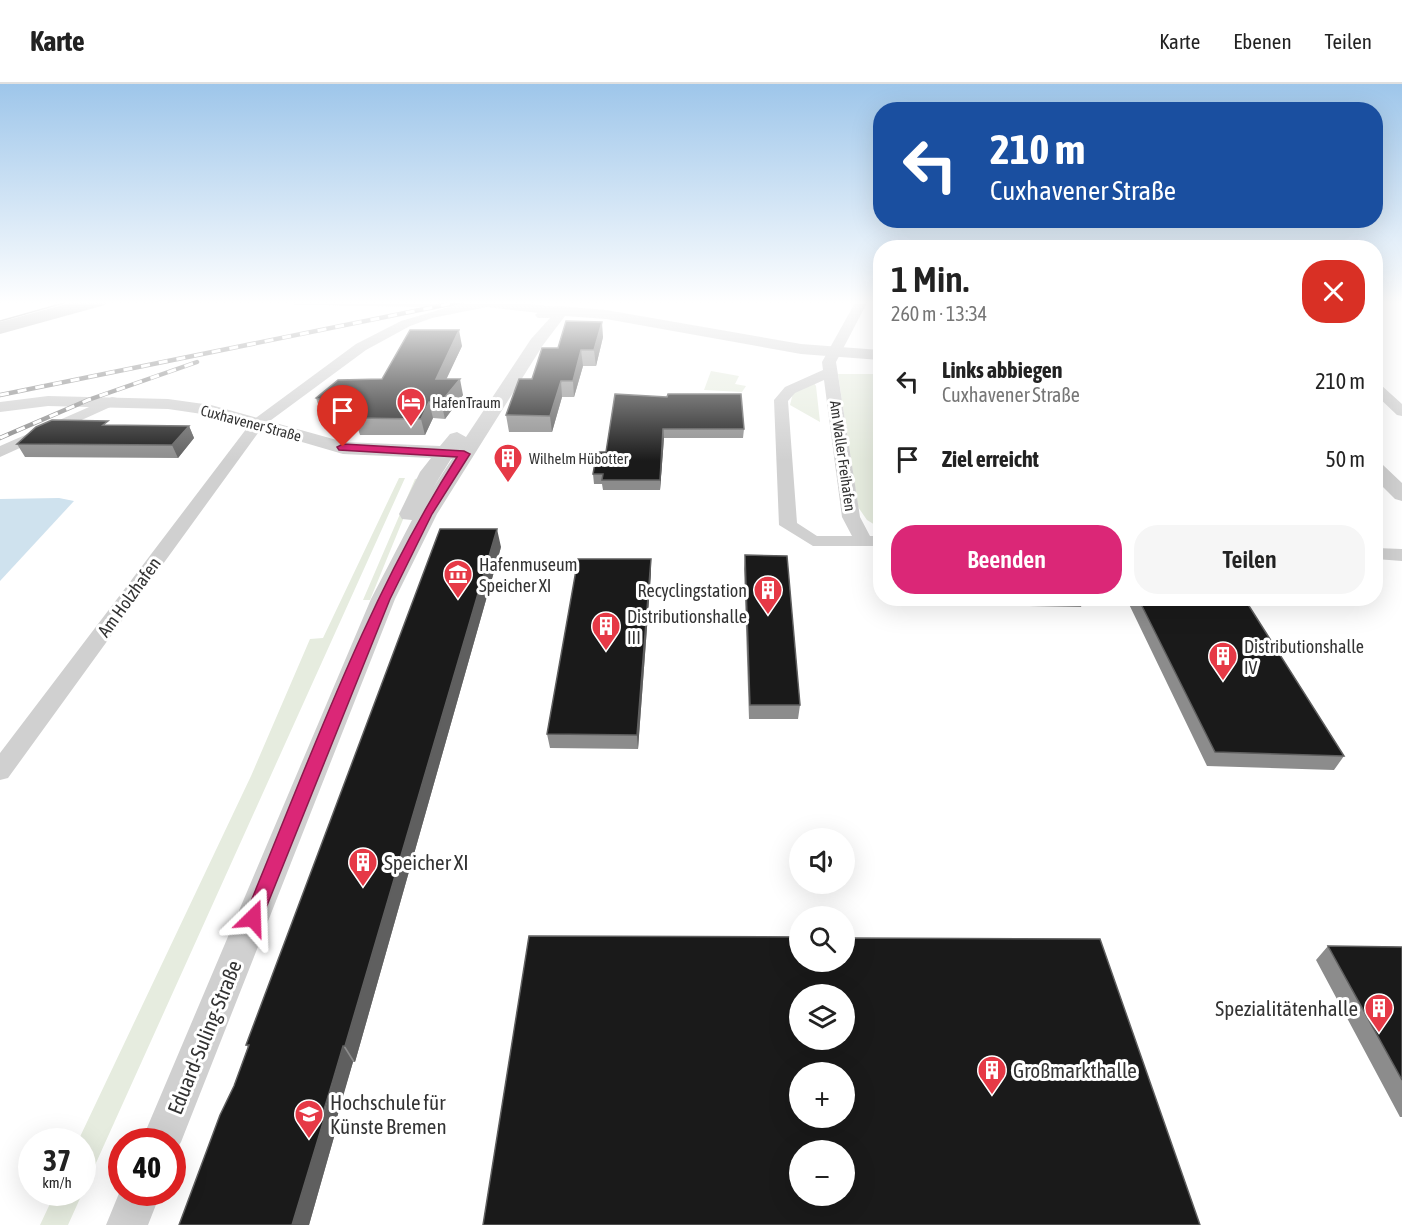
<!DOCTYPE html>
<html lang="de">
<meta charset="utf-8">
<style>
:root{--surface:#fff;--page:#f6f6f6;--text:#222;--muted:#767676;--line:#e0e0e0;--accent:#db2777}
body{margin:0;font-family:"Asap Condensed",sans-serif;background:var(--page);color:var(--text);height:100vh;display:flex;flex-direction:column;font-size:22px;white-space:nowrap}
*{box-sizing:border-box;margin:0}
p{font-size:20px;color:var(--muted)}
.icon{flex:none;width:33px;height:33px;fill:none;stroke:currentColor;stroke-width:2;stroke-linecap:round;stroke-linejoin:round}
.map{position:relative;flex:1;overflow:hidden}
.details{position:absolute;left:873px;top:156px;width:510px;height:366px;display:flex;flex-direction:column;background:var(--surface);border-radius:24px;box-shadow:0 6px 24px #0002}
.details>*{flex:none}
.hud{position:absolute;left:873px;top:18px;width:510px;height:126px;border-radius:24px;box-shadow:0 6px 24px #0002;background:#1a4fa0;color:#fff;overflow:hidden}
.controls{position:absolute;left:789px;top:744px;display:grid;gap:12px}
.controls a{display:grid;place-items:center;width:66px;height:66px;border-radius:50%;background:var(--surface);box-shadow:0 6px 24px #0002;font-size:30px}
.speed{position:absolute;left:18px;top:1044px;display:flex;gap:12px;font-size:30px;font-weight:700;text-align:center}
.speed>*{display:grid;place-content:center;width:78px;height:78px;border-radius:50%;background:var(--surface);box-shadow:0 6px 24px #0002;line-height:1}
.speed small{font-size:15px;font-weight:400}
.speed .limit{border:9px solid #d22;background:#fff;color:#111}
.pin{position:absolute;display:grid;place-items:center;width:51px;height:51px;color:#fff;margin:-62px -26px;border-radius:50% 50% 50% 0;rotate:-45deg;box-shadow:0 0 6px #0007}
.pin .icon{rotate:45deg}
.me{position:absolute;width:66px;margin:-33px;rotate:22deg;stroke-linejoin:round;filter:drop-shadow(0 0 4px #0008)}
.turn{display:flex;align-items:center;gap:21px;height:126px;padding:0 18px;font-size:27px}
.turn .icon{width:78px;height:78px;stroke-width:2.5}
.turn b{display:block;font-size:42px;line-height:51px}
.round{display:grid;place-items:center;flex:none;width:63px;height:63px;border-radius:24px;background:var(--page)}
.head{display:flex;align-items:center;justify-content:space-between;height:102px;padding:0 18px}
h1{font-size:36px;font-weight:600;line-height:45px}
.action{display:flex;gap:12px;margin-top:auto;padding:12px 18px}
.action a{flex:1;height:69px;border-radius:24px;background:var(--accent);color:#fff;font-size:24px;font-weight:600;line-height:69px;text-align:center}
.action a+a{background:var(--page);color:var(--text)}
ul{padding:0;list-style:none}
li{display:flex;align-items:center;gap:18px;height:78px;padding:0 18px}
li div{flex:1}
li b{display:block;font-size:22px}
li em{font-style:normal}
header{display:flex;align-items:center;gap:36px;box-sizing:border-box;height:84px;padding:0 30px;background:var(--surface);border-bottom:2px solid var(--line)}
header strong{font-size:28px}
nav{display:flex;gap:33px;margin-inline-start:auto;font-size:21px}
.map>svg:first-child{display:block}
.green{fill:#e6ecdf}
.water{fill:#cfe2ee}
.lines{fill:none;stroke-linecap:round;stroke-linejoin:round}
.minor{fill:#d0d0d0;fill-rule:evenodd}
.tertiary{fill:#d0d0d0;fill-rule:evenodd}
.primary{fill:#ababab;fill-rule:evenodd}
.tram{stroke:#888;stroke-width:1.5}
.rail-casing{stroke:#888;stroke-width:4.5}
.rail{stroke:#fff;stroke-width:3;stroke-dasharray:9;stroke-linecap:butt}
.wall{fill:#8c8c8c}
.shaded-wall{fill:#5f5f5f}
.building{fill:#1a1a1a;stroke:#5f5f5f;stroke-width:1.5;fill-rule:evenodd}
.route{fill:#db2777;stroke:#8e194d;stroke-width:1.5}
.labels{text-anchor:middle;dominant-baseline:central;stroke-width:6;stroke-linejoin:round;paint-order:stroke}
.far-poi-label{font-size:15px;fill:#333;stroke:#fff;text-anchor:start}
.far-street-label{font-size:15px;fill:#333;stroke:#fff}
.poi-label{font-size:18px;fill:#333;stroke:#fff;text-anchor:start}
.street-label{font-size:18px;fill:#333;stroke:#fff}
.near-poi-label{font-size:21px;fill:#333;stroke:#fff;text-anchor:start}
.near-street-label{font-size:21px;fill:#333;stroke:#fff}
</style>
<header>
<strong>Karte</strong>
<nav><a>Karte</a><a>Ebenen</a><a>Teilen</a></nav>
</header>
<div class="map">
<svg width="1402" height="1141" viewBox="0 0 1402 1141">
<rect width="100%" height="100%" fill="#fff"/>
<path class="green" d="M711,287L739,292L735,300L746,302L742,308L704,306Z
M838,290H880V444L867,436L858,423Z
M814,299L816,302L820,338L790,321L793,309Z
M399,394H405L68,1141H40L55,1109L82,1108V1058L78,1057L251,692L310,555L323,554Z
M420,394L370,516H363L415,395Z"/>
<path class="water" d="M59,414L74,417L0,497V415Z"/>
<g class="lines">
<path class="minor" d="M289,217H504L557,223L563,227L557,231L487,223L432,234L410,242L366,266L263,342L8,694L0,696V669L253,336L356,260L401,237L449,223L295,221Z
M856,217H868L836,278L860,433L870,452H880V462H813L779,441L774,316L785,303L823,286L822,278ZM824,296L842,433L852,452H817L797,439L788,317L795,309Z
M1376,300L1381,301L1402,320V332L1397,331L1376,311Z
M112,313L117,314L119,317L117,320L0,373V362Z
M1376,464L1402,465V477L1376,475Z"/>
<path class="tertiary" d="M557,222L606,226L801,260L880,266V276L801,270L606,235L565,232L543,261L437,430L395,515L181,1058L172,1073V1058H141L371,515L412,436L402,435L399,430L420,388L431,374L343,370L209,331L168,325L48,322L0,328V318L48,312L168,315L211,321L344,358L440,362L450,350L457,348L466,353L531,255L550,234H538L535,231L538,228ZM451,375H452L433,404Z
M1376,379L1383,381L1402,399V417L1395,415L1376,396Z
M122,1102V1108H161L148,1141H106Z"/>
<path class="primary" d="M77,217H108L105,221L0,250V238Z"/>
<path class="tram" d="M0,237L71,217"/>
<g class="rail-casing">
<path id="rail" d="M0,311L464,217
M0,354L88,316L197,278"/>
</g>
<use href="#rail" class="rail"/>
</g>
<path class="wall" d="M603,253L596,282H583L574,313H562L552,348H509L506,331L532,295Z
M462,262L446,295L463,311L445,335L433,334L425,351H360L358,345L321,330L316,314L382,295Z
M615,310L744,345L743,354H664L660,406H603L602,400H594L593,390L606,368Z
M110,341L189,342L194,354L178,374L25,373L17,360Z
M501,463L355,978H353L343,1011L334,1044L336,1046L309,1141H179L234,1002L248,963L246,961Z
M745,471L800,621L798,635H749L744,485Z
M651,475V489L638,665L550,664L547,650Z
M971,514H1084L1081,523L973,521Z
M1126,514H1244L1344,672L1334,686L1207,682Z
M1328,862L1402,863V1033H1400L1316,876Z"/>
<path class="shaded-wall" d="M602,238L603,253L596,282L594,266Z
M459,246L462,262L439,311L436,295Z
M581,266L583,282L574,313L573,297Z
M460,295L463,311L445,335L441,318Z
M561,297L562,313L552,348L550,332Z
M429,318L433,334L425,351L421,335Z
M189,342L194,354L178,374L172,361Z
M663,345L664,354L660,406V396Z
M497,445L501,463L355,978L345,962Z
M651,475V489L638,665L637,651Z
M343,962L353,978L334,1044L336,1046L309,1141H292Z"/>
<path class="building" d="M566,237L602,238L594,266H581L573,297H561L550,332L506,331L519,295H532L542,264H558Z
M410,246H459L436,295H460L441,318H429L421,335L355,334L357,330L316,314L338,296L382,295Z
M615,310L667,313L668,310H741L744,345H663L660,396H602L603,390H593L597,368H606Z
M52,336L108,337L103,341L189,342L172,361L17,360L36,343Z
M440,445H497L345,962H343L333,996L322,1032H325L292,1141H179L220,1031L234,1002L249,961H246Z
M745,471L787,472L800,621H750Z
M578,475H651L637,651L547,650Z
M1138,514H1244L1344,672L1215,668Z
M529,852L800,853V878H844V854L1100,855L1200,1141H483ZM800,910H844V956H800ZM800,988H844V1034H800ZM800,1066H844V1112H800Z
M1328,862L1402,863V996Z"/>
<linearGradient id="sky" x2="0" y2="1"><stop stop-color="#9ec6ea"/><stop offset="0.58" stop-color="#fff"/><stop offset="1" stop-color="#fff" stop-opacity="0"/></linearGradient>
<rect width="1402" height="377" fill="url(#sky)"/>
<path class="route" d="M343,360L464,367L470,370L432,430L390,515L262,834L259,840L253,842L246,840L244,834C309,678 366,515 457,373L339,366L337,363Z"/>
<defs>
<g id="hotel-pin" transform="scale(1.5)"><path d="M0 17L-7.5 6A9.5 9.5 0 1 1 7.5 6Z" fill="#e63946" stroke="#fff"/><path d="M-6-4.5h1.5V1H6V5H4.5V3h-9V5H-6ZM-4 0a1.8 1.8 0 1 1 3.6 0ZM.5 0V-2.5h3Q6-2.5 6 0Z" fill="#fff"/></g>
<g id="building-pin" transform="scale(1.5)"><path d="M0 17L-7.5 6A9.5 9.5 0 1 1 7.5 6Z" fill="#e63946" stroke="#fff"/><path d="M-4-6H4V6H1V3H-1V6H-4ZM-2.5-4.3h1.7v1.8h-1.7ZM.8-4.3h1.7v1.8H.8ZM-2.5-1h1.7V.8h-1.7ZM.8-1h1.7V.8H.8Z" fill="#fff"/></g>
<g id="museum-pin" transform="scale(1.5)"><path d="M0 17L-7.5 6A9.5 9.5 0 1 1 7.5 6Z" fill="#e63946" stroke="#fff"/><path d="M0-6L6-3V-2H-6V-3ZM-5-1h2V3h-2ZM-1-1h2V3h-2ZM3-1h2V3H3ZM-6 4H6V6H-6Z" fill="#fff"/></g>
<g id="university-pin" transform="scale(1.5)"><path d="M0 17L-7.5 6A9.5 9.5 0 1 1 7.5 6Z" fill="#e63946" stroke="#fff"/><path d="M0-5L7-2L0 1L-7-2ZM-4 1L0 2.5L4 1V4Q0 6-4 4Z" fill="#fff"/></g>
</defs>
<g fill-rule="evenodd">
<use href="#hotel-pin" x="411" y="318"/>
<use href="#building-pin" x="508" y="374"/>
<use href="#museum-pin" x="458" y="490"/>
<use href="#building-pin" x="768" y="506"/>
<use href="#building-pin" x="606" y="542"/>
<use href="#building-pin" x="1223" y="572"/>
<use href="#building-pin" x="363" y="778"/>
<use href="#building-pin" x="1379" y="924"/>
<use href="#building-pin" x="992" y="986"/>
<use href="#university-pin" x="309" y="1030"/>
</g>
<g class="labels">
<g class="far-poi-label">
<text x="432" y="318">HafenTraum</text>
<text x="529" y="374">Wilhelm Hübotter</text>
</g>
<g class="far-street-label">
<text transform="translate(251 339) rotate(15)">Cuxhavener Straße</text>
<text transform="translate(843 372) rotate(82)">Am Waller Freihafen</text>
</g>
<g class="poi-label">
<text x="479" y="480">Hafenmuseum<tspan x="479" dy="21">Speicher XI</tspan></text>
<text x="747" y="506" text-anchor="end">Recyclingstation</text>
<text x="627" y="532">Distributionshalle<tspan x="627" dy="21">III</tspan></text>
<text x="1244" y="562">Distributionshalle<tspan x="1244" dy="21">IV</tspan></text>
</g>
<g class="street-label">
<text transform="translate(129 513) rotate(-54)">Am Holzhafen</text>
</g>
<g class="near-poi-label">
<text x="384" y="778">Speicher XI</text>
<text x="1358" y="924" text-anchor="end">Spezialitätenhalle</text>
<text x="1013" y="986">Großmarkthalle</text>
<text x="330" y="1018">Hochschule für<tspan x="330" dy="24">Künste Bremen</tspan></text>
</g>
<g class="near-street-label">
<text transform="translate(204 953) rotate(-68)">Eduard-Suling-Straße</text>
</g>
</g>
</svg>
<div class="controls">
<a><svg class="icon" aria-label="sound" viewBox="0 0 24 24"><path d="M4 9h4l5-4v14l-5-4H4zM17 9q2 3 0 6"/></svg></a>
<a><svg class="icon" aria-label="search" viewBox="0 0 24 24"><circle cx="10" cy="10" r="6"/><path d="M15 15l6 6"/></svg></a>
<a><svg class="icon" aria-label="layers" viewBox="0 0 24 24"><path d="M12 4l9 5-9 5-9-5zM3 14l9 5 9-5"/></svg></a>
<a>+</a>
<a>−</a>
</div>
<div class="speed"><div>37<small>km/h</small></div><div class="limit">40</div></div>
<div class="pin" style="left:343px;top:363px;background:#d93025"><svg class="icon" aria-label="arrive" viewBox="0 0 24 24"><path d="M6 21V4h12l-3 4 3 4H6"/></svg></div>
<svg class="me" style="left:253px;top:834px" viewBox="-20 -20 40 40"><path d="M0-17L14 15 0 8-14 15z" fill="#db2777" stroke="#fff" stroke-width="4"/></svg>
<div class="hud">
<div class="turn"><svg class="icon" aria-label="left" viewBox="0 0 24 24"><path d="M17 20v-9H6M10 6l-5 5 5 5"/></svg><div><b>210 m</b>Cuxhavener Straße</div></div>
</div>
<section class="details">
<div class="head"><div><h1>1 Min.</h1><p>260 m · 13:34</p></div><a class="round" style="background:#d93025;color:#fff"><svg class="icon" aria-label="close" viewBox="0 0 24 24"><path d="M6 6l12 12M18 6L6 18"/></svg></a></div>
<ul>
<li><svg class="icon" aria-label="left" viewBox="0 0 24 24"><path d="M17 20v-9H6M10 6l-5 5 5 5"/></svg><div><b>Links abbiegen</b><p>Cuxhavener Straße</p></div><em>210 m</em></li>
<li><svg class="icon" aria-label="arrive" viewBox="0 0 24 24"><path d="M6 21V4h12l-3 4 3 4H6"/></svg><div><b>Ziel erreicht</b></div><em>50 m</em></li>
</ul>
<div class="action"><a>Beenden</a><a>Teilen</a></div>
</section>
</div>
